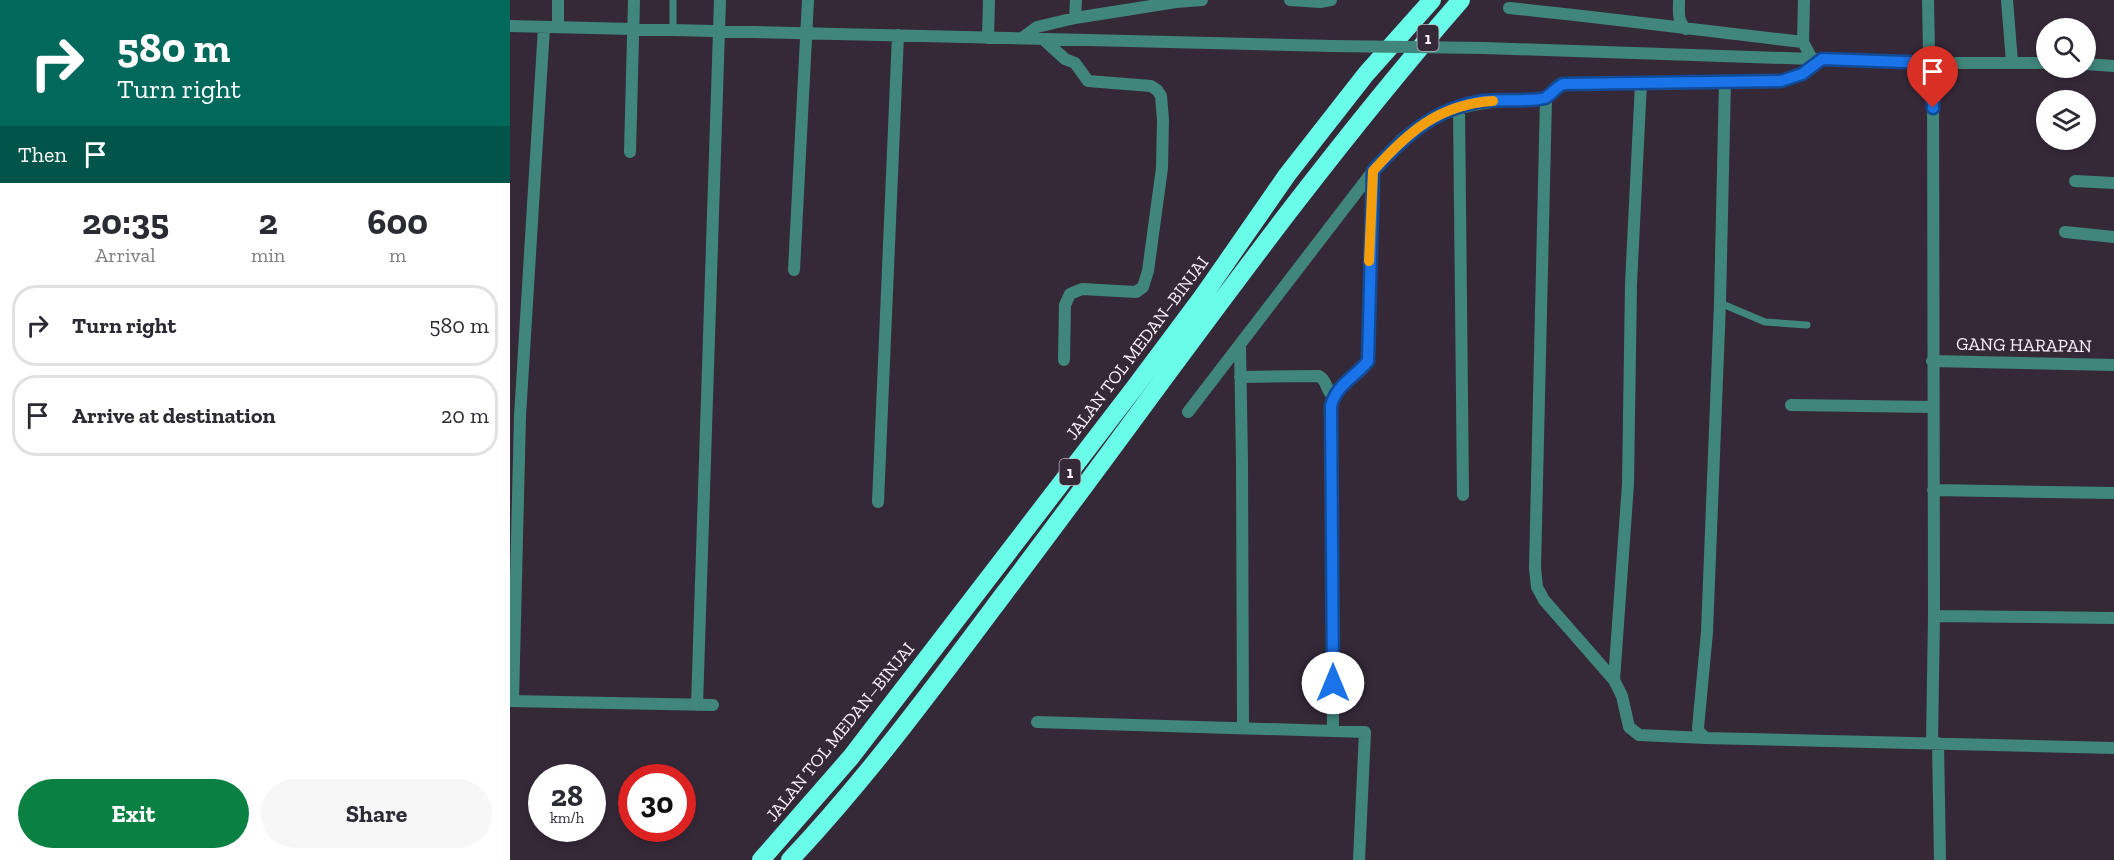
<!DOCTYPE html>
<meta charset="utf-8">
<style>
:root{--surface:#fff;--page:#f7f7f7;--text:#2b2b33;--muted:#7c7c81;--line:#e1e1e2;--accent:#0b8043}
body{margin:0;font-family:"Zilla Slab",serif;background:var(--page);color:var(--text);height:100vh;display:flex;flex-direction:column;font-size:22px;white-space:nowrap}
*{box-sizing:border-box;margin:0}
p{font-size:20px;color:var(--muted)}
.icon{flex:none;width:33px;height:33px;fill:none;stroke:currentColor;stroke-width:2;stroke-linecap:round;stroke-linejoin:round}
.map{position:relative;flex:1;overflow:hidden}
.details{display:flex;flex-direction:column;background:var(--surface);width:510px}
.details>*{flex:none}
.guide{background:#00695c;color:#fff;overflow:hidden}
.fabs{position:absolute;left:1526px;top:18px;display:grid;gap:12px}
.fabs a{display:grid;place-items:center;width:60px;height:60px;border-radius:50%;background:var(--surface);box-shadow:0 3px 9px #0003;font-size:30px}
.speed{position:absolute;left:18px;top:764px;display:flex;gap:12px;font-size:30px;font-weight:700;text-align:center}
.speed>*{display:grid;place-content:center;width:78px;height:78px;border-radius:50%;background:var(--surface);box-shadow:0 3px 9px #0003;line-height:1}
.speed small{font-size:15px;font-weight:400}
.speed .limit{border:9px solid #d22;background:#fff;color:#111}
.pin{position:absolute;display:grid;place-items:center;width:51px;height:51px;color:#fff;margin:-62px -26px;border-radius:50% 50% 50% 0;rotate:-45deg;box-shadow:0 0 6px #0007}
.pin .icon{rotate:45deg}
.me{position:absolute;width:66px;margin:-33px;rotate:0deg;stroke-linejoin:round;filter:drop-shadow(0 0 4px #0008)}
.turn{display:flex;align-items:center;gap:21px;height:126px;padding:0 18px;font-size:27px}
.turn .icon{width:78px;height:78px;stroke-width:2.5}
.turn b{display:block;font-size:42px;line-height:51px}
.then{display:flex;align-items:center;height:57px;padding:0 18px;background:#0003;gap:12px;font-size:22px}
.eta{display:flex;justify-content:space-evenly;align-items:center;height:102px;text-align:center}
.eta b{font-size:36px;font-weight:700;line-height:42px}
.action{display:flex;gap:12px;margin-top:auto;padding:12px 18px}
.action a{flex:1;height:69px;border-radius:36px;background:var(--accent);color:#fff;font-size:24px;font-weight:700;line-height:69px;text-align:center}
.action a+a{background:var(--page);color:var(--text)}
ul{padding:0;list-style:none}
li{display:flex;align-items:center;gap:18px;height:81px;margin:0 12px 9px;padding:0 6px;border:3px solid var(--line);border-radius:24px}
li div{flex:1}
li b{display:block;font-size:22px}
li em{font-style:normal}
main{display:flex;flex:1;min-height:0}
.map>svg:first-child{display:block}
.lines{fill:none;stroke-linecap:round;stroke-linejoin:round}
.lane{stroke:#40867c;stroke-width:7}
.street{stroke:#40867c;stroke-width:12}
.highway{stroke:#69fce9;stroke-width:18}
.street-bridge{stroke:#40867c;stroke-width:12}
.route-casing{stroke:#114b97;stroke-width:15}
.route{stroke:#1a73e8;stroke-width:10}
.slow{stroke:#f59e0b;stroke-width:10}
.labels{text-anchor:middle;dominant-baseline:central;stroke-width:5;stroke-linejoin:round;paint-order:stroke}
.shield{fill:#352938;stroke:#bfb6c1;stroke-width:1.5}
.shield-label{font-size:16px;font-weight:bold;fill:#faf2fc}
.street-label{font-size:18px;fill:#faf2fc;stroke:#352938}
</style>
<main>
<section class="details">
<div class="guide">
<div class="turn"><svg class="icon" aria-label="right" viewBox="0 0 24 24"><path d="M7 20v-9h11M14 6l5 5-5 5"/></svg><div><b>580 m</b>Turn right</div></div>
<div class="then">Then<svg class="icon" aria-label="arrive" viewBox="0 0 24 24"><path d="M6 21V4h12l-3 4 3 4H6"/></svg></div>
</div>
<div class="eta">
<div><b>20:35</b><p>Arrival</p></div>
<div><b>2</b><p>min</p></div>
<div><b>600</b><p>m</p></div>
</div>
<ul>
<li><svg class="icon" aria-label="right" viewBox="0 0 24 24"><path d="M7 20v-9h11M14 6l5 5-5 5"/></svg><div><b>Turn right</b></div><em>580 m</em></li>
<li><svg class="icon" aria-label="arrive" viewBox="0 0 24 24"><path d="M6 21V4h12l-3 4 3 4H6"/></svg><div><b>Arrive at destination</b></div><em>20 m</em></li>
</ul>
<div class="action"><a>Exit</a><a>Share</a></div>
</section>
<div class="map">
<svg width="1604" height="860" viewBox="0 0 1604 860">
<rect width="100%" height="100%" fill="#352938"/>
<g class="lines">
<path class="lane" d="M163,0V30
M1210,303L1255,322L1297,325"/>
<path class="street" d="M780,0L810,2L821,0
M1169,0C1169,11 1167,21 1176,29
M1294,0L1293,42L1302,59
M1418,0L1419,51L1423,57L1431,62
M1497,0L1502,62
M999,8C1097,18 1195,31 1293,42
M565,18L666,2L692,0
M0,26L822,46
M48,27V0
M478,38L479,0
M512,38L527,27L565,18L566,0
M533,39L555,59L565,63L578,81L641,86L647,90L651,96L653,120L652,168L638,271L633,287L626,292L572,289L560,294L555,305L554,360
M974,48L1423,63H1536
M1312,59L1292,74L1271,81L1058,83L1049,86L1036,98L1025,568L1027,587L1034,600L1104,680L1112,696L1119,727L1129,735L1196,738L1604,748
M1575,64L1604,66
M949,108L953,495
M120,152L124,0
M1565,181L1604,183
M1555,232L1604,237
M284,270L298,0
M730,345L732,462L733,728
M1422,361L1604,365
M730,377L809,376C818,381 815,390 823,396
M1281,405L1422,407
M678,412L863,171C872,161 881,150 891,140C934,102 982,101 1036,98
M1423,490L1604,493
M368,502L388,35
M1424,616L1604,618
M1104,680L1118,484L1121,284L1131,83
M0,701L203,705
M3,701L10,416L34,27
M187,705L210,0
M527,722L855,732L849,860
M823,730L821,406C827,380 852,378 859,358V271L863,171
M1196,738L1189,732L1188,728L1197,632L1210,303L1215,81
M1422,743L1424,616L1423,63
M1428,743L1430,860"/>
<path class="highway" d="M251,860L341,757L625,387L693,296L777,175L856,74L922,0
M280,860C358,777 425,686 493,595C644,396 786,189 951,0"/>
<path class="street-bridge" d="M822,46L974,48"/>
</g>
<g class="lines">
<g class="route-casing">
<path id="route" d="M823,683L821,406C826,385 845,377 858,361L863,171C895,136 924,108 974,101C990,99 1021,102 1035,98C1041,95 1046,87 1053,84L1271,81L1292,74L1312,59L1423,63V108"/>
</g>
<use href="#route" class="route"/>
<path class="slow" d="M859,261L863,171C897,133 929,104 983,101"/>
</g>
<g class="labels">
<g class="shield">
<rect x="907.5" y="25" width="21" height="26" rx="4.5"/>
<rect x="549.5" y="459" width="21" height="26" rx="4.5"/>
</g>
<g class="shield-label">
<text x="918" y="38">1</text>
<text x="560" y="472">1</text>
</g>
<g class="street-label">
<text transform="translate(1514 345) rotate(1)">GANG HARAPAN</text>
<text transform="translate(627 348) rotate(-53)">JALAN TOL MEDAN–BINJAI</text>
<text transform="translate(330 732) rotate(-51)">JALAN TOL MEDAN–BINJAI</text>
</g>
</g>
</svg>
<div class="fabs">
<a><svg class="icon" aria-label="search" viewBox="0 0 24 24"><circle cx="10" cy="10" r="6"/><path d="M15 15l6 6"/></svg></a>
<a><svg class="icon" aria-label="layers" viewBox="0 0 24 24"><path d="M12 4l9 5-9 5-9-5zM3 14l9 5 9-5"/></svg></a>
</div>
<div class="speed"><div>28<small>km/h</small></div><div class="limit">30</div></div>
<div class="pin" style="left:1423px;top:108px;background:#d93025"><svg class="icon" aria-label="arrive" viewBox="0 0 24 24"><path d="M6 21V4h12l-3 4 3 4H6"/></svg></div>
<svg class="me" style="left:823px;top:683px" viewBox="-20 -20 40 40"><circle r="19" fill="#fff"/><path d="M0-13L10 11 0 6-10 11z" fill="#1a73e8"/></svg>
</div>
</main>
